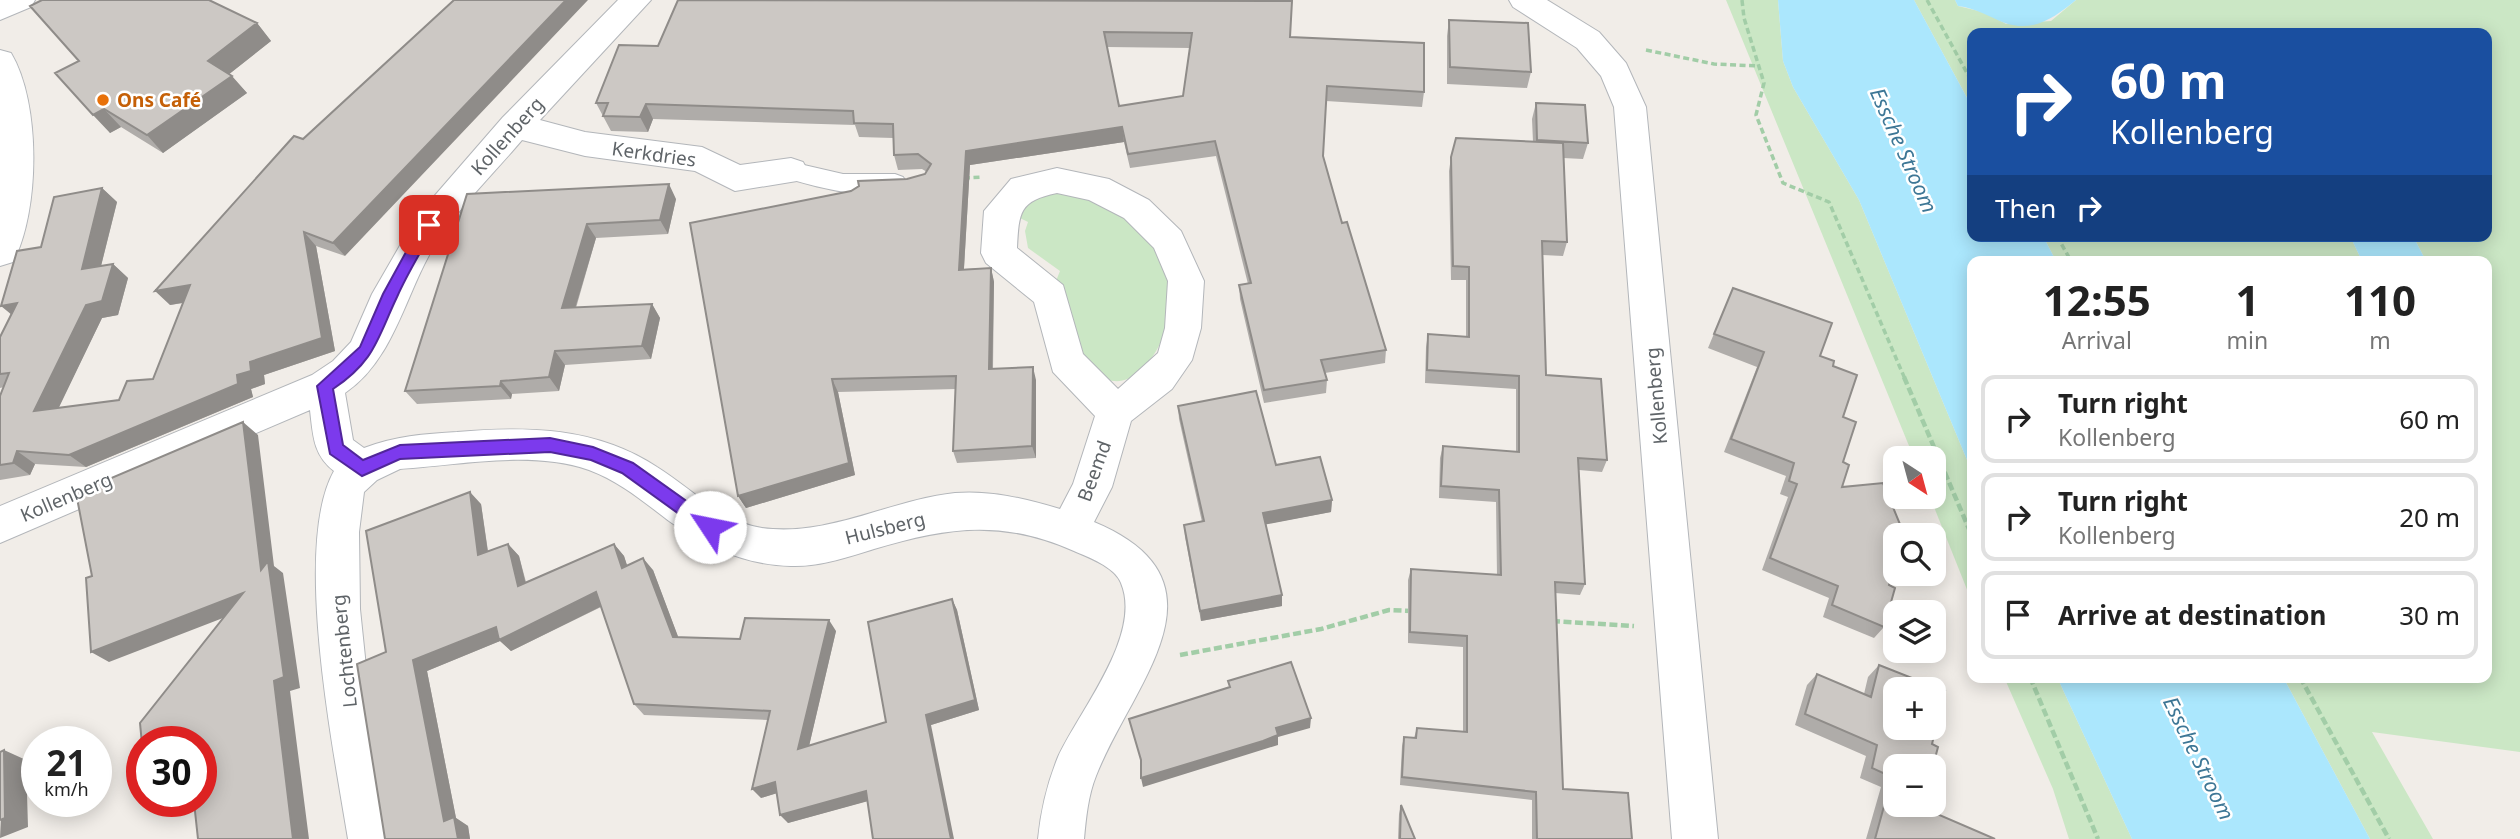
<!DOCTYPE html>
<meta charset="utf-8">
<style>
:root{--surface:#fff;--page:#f2f2f2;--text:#222;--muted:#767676;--line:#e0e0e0}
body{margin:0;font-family:"Noto Sans",sans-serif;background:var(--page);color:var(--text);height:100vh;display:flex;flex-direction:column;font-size:26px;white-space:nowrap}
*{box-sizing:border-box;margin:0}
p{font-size:23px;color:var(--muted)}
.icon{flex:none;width:38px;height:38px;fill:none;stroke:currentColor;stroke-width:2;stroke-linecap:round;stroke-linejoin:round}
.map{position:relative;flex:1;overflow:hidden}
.drawer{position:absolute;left:1967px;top:256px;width:525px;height:427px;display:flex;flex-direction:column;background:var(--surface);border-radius:14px;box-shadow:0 4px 18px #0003}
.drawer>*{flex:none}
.hud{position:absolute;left:1967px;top:28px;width:525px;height:214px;border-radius:14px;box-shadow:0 4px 18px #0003;background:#1a4fa0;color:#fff;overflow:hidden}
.needle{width:46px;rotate:144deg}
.controls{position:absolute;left:1883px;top:446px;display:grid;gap:14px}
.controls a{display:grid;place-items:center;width:63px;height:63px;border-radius:14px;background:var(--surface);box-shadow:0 4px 18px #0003;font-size:35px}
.speed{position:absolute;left:21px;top:726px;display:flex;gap:14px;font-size:35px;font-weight:700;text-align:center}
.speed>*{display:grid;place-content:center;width:91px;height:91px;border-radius:50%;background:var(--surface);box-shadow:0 4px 18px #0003;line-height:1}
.speed small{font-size:18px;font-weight:400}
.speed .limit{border:10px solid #d22;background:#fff;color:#111}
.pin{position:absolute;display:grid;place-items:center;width:60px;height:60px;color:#fff;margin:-30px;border-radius:14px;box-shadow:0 4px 10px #0006}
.me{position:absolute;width:77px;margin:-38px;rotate:304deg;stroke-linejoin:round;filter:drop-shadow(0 0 5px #0008)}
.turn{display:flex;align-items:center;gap:24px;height:147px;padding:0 28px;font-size:32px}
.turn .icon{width:91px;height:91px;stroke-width:2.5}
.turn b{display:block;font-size:49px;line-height:60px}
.then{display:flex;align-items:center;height:66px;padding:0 28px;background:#0003;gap:14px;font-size:26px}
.eta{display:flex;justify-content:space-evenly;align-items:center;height:119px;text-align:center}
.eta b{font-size:42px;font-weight:700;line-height:49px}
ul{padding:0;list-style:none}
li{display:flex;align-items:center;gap:21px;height:88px;margin:0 14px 10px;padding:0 14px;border:4px solid var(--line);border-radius:14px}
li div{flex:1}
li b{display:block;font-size:26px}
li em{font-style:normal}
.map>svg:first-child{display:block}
.green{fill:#cbe7c5}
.water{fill:#abe7fd}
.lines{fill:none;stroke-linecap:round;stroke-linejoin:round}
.service-casing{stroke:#b3b6ba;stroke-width:2}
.minor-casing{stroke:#b3b6ba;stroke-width:2}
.tertiary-casing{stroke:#b3b6ba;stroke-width:2}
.path-far1{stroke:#a2cda7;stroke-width:3.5;stroke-dasharray:6 3.5;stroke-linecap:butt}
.path{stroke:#a2cda7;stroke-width:4.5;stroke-dasharray:8 3.5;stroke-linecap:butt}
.service{fill:#fff;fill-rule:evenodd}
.minor{fill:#fff;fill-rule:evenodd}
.tertiary{fill:#fff;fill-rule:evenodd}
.wall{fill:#afaca9;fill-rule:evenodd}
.shaded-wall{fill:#8f8c89}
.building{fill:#ccc8c4;stroke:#8f8c89;stroke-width:2;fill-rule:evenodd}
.route{fill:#7c3aed;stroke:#51269a;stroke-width:2}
.food-dot{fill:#e8710a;stroke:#fff;stroke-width:2.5}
.labels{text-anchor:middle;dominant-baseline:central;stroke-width:5;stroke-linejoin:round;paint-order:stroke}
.food-label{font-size:19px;font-weight:bold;fill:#c56008;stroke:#fff;text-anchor:start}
.street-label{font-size:19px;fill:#5f6468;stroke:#fff}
.water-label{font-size:21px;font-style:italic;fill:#3d7796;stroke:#fff}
</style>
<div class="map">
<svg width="2520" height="839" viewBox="0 0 2520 839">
<rect width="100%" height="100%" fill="#f1ede8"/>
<path class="green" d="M1726,0H1778L1783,61L1793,87L1859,200L1972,472V602L1930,497H1934V458H1914Z
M1914,0H1955L1958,6L1987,13L2006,24L2051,21L2076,0H2520V752L2372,732L2433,839H2370L2283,677H2487V261H2426L2413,236H2487V33H1972V107Z
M1045,193C1080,193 1112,204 1137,228C1151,242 1166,261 1172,281C1182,316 1140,411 1095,372C1092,369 1086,366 1083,362C1073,345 1063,302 1056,281L1060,271L1028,248L1025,231L1028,222L1014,215L1016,208Z
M2043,236H2350L2362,261H2056Z
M2004,677H2057L2132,839H2069L2053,789Z"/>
<path class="water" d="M1778,0H1914L1972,107V236H2043L2056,261H1972V472L1859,200L1793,87L1783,61Z
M1955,0H2076C2055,17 2034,33 2005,23C1989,17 1976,8 1958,6Z
M2350,236H2413L2426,261H2362Z
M2057,677H2283L2370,839H2132Z"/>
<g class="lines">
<g class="service-casing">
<path id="service" d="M791,162L843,174H895L903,177L907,183L903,189C865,201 820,188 783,177L779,171L783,165Z"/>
</g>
<g class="minor-casing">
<path id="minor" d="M0,0H35L31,7L0,20Z
M618,0H651L540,120L585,132L702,147L740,165L791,158L803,162L808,171L803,180L735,191L695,171L585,156L522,140C496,171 465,201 442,234C406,285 398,357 345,393L353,440L364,448C395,436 424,434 457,432C528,426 596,427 657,467C691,488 722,522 762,528C830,537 889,500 955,493C991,490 1026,499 1060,509L1073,484L1095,416L1053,372L1034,302L986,263L981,253L984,211L1011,179L1057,168L1109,179L1149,200L1181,231L1204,281L1201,328L1192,360L1172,389L1131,421L1112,487L1094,522C1238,582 1131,685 1096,776C1088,796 1086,818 1084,839H1038C1041,810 1047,784 1058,757C1079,711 1143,635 1121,583C1115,567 1088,557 1074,551C1002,519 947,527 874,549C848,557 819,567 791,566C746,565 705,547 669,521C644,502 619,481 589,470C531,450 460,465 400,469L377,480L364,492L359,532L360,609L368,686L394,839H348C334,752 292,546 334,471C313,455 313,435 310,410L0,543V506L312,375L333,361L351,342L372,294L417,216L503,117ZM1057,193L1089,200L1124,218L1154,248L1168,281L1165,328L1158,353L1118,389L1083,354L1063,285L1017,248C1019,212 1019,201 1057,193Z
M1509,0H1547L1599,32L1626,63L1646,107L1718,839H1672L1614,107L1601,76L1577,48L1513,7Z"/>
</g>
<g class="tertiary-casing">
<path id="tertiary" d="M0,50L11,53C41,103 40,211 13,262L0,266Z"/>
</g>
<path class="path-far1" d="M1742,0L1744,18L1764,83L1756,115L1783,183L1829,202L1905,379
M1927,0L1972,82
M1646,50L1714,64L1758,66
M964,178L983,177
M2057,236L2071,261"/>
<path class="path" d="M1904,377L1972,536
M1552,621L1634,626
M1180,655L1321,629L1389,610L1414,611
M2030,677L2098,839
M2300,677L2389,839"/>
<use href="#service" class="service"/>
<use href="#minor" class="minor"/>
<use href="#tertiary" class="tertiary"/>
</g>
<path class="wall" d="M678,0L1290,37L1424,92L1422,107L1326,101L1323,156L1342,223L1386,350L1385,363L1325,373L1327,380L1326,393L1264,403L1240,299L1239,285L1248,284L1216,156L1130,168L1124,142L970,165L964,269L991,268L994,282L993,369L1036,380V458L957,463L953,451L956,389L838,392L855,475L746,508L738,496L851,191L907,179L925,174L927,172L922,169L898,170L894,155L893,138L859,137L855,125L653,119L648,132L611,131L596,103L658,46ZM1107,47L1190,48L1183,96L1119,106Z
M1449,20L1531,72L1527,88L1447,84V36Z
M257,23L271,41L229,74L247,93L163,153L121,127L110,133L79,61Z
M1536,103L1588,143L1583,159L1563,158L1567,242L1563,256L1543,255L1546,375L1607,460L1602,472L1579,470L1585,584L1580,595L1555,593L1563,789L1632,839H1532V800L1400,785L1402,746L1404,737L1414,738L1417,728L1463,732V647L1408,643V580L1411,569L1497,575L1496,502L1439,498L1440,458L1443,446L1516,452V389L1425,383L1426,347L1428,334L1466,337V280H1451L1449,171L1451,157L1533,142L1532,119Z
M294,136L345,256L316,246L335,351L264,375L265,384L251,389L253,397L86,467L35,464L30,475L0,480V396L4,387L0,388V337L12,315L41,247L102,188L117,202L101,266L113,264L128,278L118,315L102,318L58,408L119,400L153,379L183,303L170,305Z
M467,194L676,199L668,234L596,238L576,308L652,304L660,318L651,359L565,365L559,391L512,394L511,399L417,404L405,391Z
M1733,288L1833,366L1843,417V462L1842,487L1889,585L1884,627L1874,638L1823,617L1829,598L1762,570L1788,497L1780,494L1786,476L1724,452L1757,367L1708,348Z
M1178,406L1276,465L1332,500L1331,512L1266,524L1282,606L1201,621L1185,537L1184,525L1202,522L1179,419Z
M481,504L488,551L508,544L519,556L526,582L614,544L624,556L627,566L653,570L678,637L740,639L836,631L809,746L886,722L952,599L957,610L979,710L931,725L867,801L788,823L777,793L761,798L768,720L644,715L634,704L601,607L511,651L500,641L427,671L456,818L468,826L470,839H385L386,652Z
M1879,665L1932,744L1923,808L1995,839H1866L1881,787L1860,778L1866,756L1795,725L1807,685L1817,674L1864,694L1868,677Z
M1401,805L1415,839H1398L1399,814Z"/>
<path class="shaded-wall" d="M566,0H588L345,256L333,243Z
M257,23L271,41L223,79L208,61Z
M232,76L247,93L163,153L147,135Z
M646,104L653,119L648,132L640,117Z
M104,109L121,127L110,133L93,115Z
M1122,127L1124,142L970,165L963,284L959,270L966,151Z
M669,184L676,199L668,234L660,220Z
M102,188L117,202L97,282L82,269Z
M587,224L596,238L571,322L562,308Z
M304,232L316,246L335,351L264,375L265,384L251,389L253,397L86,467L69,455L237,375L250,362Z
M113,264L128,278L118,315L102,318L51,424L34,411L86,305Z
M991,268L994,282L992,383L989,369Z
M190,285L204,299L170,305L155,291Z
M17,303L18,320L1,306Z
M652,304L660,318L651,359L642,346Z
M555,351L565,365L559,391L549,377Z
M1033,367L1036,380V458L1032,446Z
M832,379L838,392L855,475L746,508L738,496Z
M501,381L512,394L511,399L500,386Z
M243,422L258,435L274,566L283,573L300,688L290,691L309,839H293Z
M17,451L35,464L30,475L13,463Z
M470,492L481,504L490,567L478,555Z
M1332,500L1331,512L1263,525V513Z
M508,544L519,556L529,597L518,586Z
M614,544L624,556L632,580L622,568Z
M643,558L653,570L682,647L673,637Z
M596,592L606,604L511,651L500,641L427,671L456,818L468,826L470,839H458L444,821L413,660L496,627Z
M243,593L259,604L109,662L91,652Z
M1282,595V606L1201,621L1200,611Z
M952,599L957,610L979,710L931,725L954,839H951L926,715Z
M829,620L836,631L806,759L798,749Z
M1311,718L1310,728L1278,737V745L1143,787L1141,778L1276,728Z
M4,750L26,760L28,827L0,838Z
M775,782L784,791L761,798L752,789Z
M866,791L872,800L788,823L780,815Z
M158,802H184L171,808Z"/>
<path class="building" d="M42,0H209L257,23L208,61L232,76L147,135L104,109L93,115L55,73L79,61L30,6Z
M454,0H566L333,243L304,232L322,338L250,362L251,371L237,375L238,384L69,455L17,451L13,463L0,465V396L9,373L0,374V337L17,303L1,306L17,251L41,247L54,197L102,188L82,269L113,264L102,301L86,305L34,411L119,400L127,381L153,379L190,285L155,291L294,136L303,139Z
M678,0L1292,1L1290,37L1424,43V92L1327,86L1323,156L1342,223L1347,222L1386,350L1321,360L1327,380L1264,390L1239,285L1251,283L1215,141L1128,154L1122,127L966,151L959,270L991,268L989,369L1033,367L1032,446L953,451L956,376L832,379L849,463L738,496L690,223L851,191L859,186L858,181L907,179L925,174L931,164L918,154L894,155L893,124L854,123L853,111L646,104L640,117L603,116L608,103H596L619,45L658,46ZM1104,32L1192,33L1183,96L1119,106Z
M1449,20L1528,23L1531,72L1450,67Z
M1536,103L1585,105L1588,143L1537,140Z
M1456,138L1563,143L1567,242L1542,241L1546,375L1601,379L1607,460L1578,458L1585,584L1555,582L1563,789L1628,793L1632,839H1537L1536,792L1402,777L1404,737L1416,738L1417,728L1467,732V636L1410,632L1411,569L1501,575L1499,490L1441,486L1443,446L1519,452V376L1427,370L1428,334L1469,337V267L1453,266L1451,157Z
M669,184L660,220L587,224L562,308L652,304L642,346L555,351L549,377L501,381L500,386L405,391L467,194Z
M1733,288L1832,323L1820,356L1834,361L1833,366L1857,375L1843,417L1856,422L1843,462L1849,465L1842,487L1883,483L1904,534L1903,536H1895V563L1889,585L1895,588L1884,627L1832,605L1838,586L1770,558L1797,484L1789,481L1794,463L1731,439L1764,352L1714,334Z
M1256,391L1276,465L1320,457L1332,500L1263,513L1282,595L1200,611L1184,525L1204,521L1178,406Z
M243,422L261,570L268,561L284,677L274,681L293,839H198L194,802H201V742H142V744L140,723L243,593L91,652L86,578L92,576L76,493Z
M470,492L478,555L508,544L518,586L614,544L622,568L643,558L673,637L740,639L745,618L829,620L798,749L886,722L868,622L952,599L975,700L926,715L951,839H873L866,791L780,815L775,782L752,789L770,711L634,704L596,592L499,640L496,627L413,660L444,821L454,817L458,839H385L357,664L386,652L366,531Z
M1291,662L1311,718L1276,728L1278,735L1263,741L1141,778V760L1129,719L1230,687L1228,681Z
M1879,665L1945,691L1932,744L1938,747L1933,766H1895V805H1924L1923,808L1995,839H1875L1892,777L1872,768L1877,745L1805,714L1817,674L1871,697ZM1895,690H1934V728H1895Z
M4,750L5,818L0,820V752Z
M1401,805L1415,839H1400Z"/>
<path class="route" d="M429,219L436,225C423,248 408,272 397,297C377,339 375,361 333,389L343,445L363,460L400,445L550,438L593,447L633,463L716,522V532H704L622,473L591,460L550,452L400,459L362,476L330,454L317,386L360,347L383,294L423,221Z"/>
<circle class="food-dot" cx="103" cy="100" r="7"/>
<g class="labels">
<g class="food-label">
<text x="117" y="100">Ons Café</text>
</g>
<g class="street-label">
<text transform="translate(507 136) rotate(-48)">Kollenberg</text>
<text transform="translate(654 154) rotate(8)">Kerkdries</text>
<text transform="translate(1656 396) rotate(-95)">Kollenberg</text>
<text transform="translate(1094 471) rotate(-70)">Beemd</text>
<text transform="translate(66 497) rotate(-23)">Kollenberg</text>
<text transform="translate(885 528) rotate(-14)">Hulsberg</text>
<text transform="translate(344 651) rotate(-96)">Lochtenberg</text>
</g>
<g class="water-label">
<text transform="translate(1904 150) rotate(66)">Essche Stroom</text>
<text transform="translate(2199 758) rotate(64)">Essche Stroom</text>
</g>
</g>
</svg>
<div class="controls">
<a><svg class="needle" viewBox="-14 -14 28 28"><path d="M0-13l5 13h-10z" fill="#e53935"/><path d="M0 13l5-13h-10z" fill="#767676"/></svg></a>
<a><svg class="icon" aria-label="search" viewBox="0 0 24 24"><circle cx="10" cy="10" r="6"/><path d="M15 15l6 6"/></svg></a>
<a><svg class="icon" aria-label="layers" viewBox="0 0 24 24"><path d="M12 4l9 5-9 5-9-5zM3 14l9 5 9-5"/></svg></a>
<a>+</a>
<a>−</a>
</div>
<div class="speed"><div>21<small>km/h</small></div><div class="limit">30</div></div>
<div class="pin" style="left:429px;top:225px;background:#d93025"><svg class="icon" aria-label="arrive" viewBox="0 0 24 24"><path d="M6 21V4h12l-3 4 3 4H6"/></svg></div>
<svg class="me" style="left:710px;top:527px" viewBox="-20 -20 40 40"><circle r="19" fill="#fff"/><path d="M0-13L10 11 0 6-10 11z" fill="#7c3aed"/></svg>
<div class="hud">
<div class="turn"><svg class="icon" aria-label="right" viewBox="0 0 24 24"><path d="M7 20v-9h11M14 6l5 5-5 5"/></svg><div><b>60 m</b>Kollenberg</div></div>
<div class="then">Then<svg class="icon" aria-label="right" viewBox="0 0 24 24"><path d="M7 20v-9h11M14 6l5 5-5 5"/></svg></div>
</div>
<section class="drawer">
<div class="eta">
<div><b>12:55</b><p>Arrival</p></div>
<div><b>1</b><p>min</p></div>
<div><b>110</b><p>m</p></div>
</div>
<ul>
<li><svg class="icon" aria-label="right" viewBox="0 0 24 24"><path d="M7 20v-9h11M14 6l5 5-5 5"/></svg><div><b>Turn right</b><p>Kollenberg</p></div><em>60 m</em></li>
<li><svg class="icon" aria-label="right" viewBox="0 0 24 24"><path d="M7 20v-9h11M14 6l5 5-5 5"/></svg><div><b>Turn right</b><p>Kollenberg</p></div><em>20 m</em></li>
<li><svg class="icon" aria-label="arrive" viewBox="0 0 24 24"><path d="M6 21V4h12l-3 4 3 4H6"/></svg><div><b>Arrive at destination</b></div><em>30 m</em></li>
</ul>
</section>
</div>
